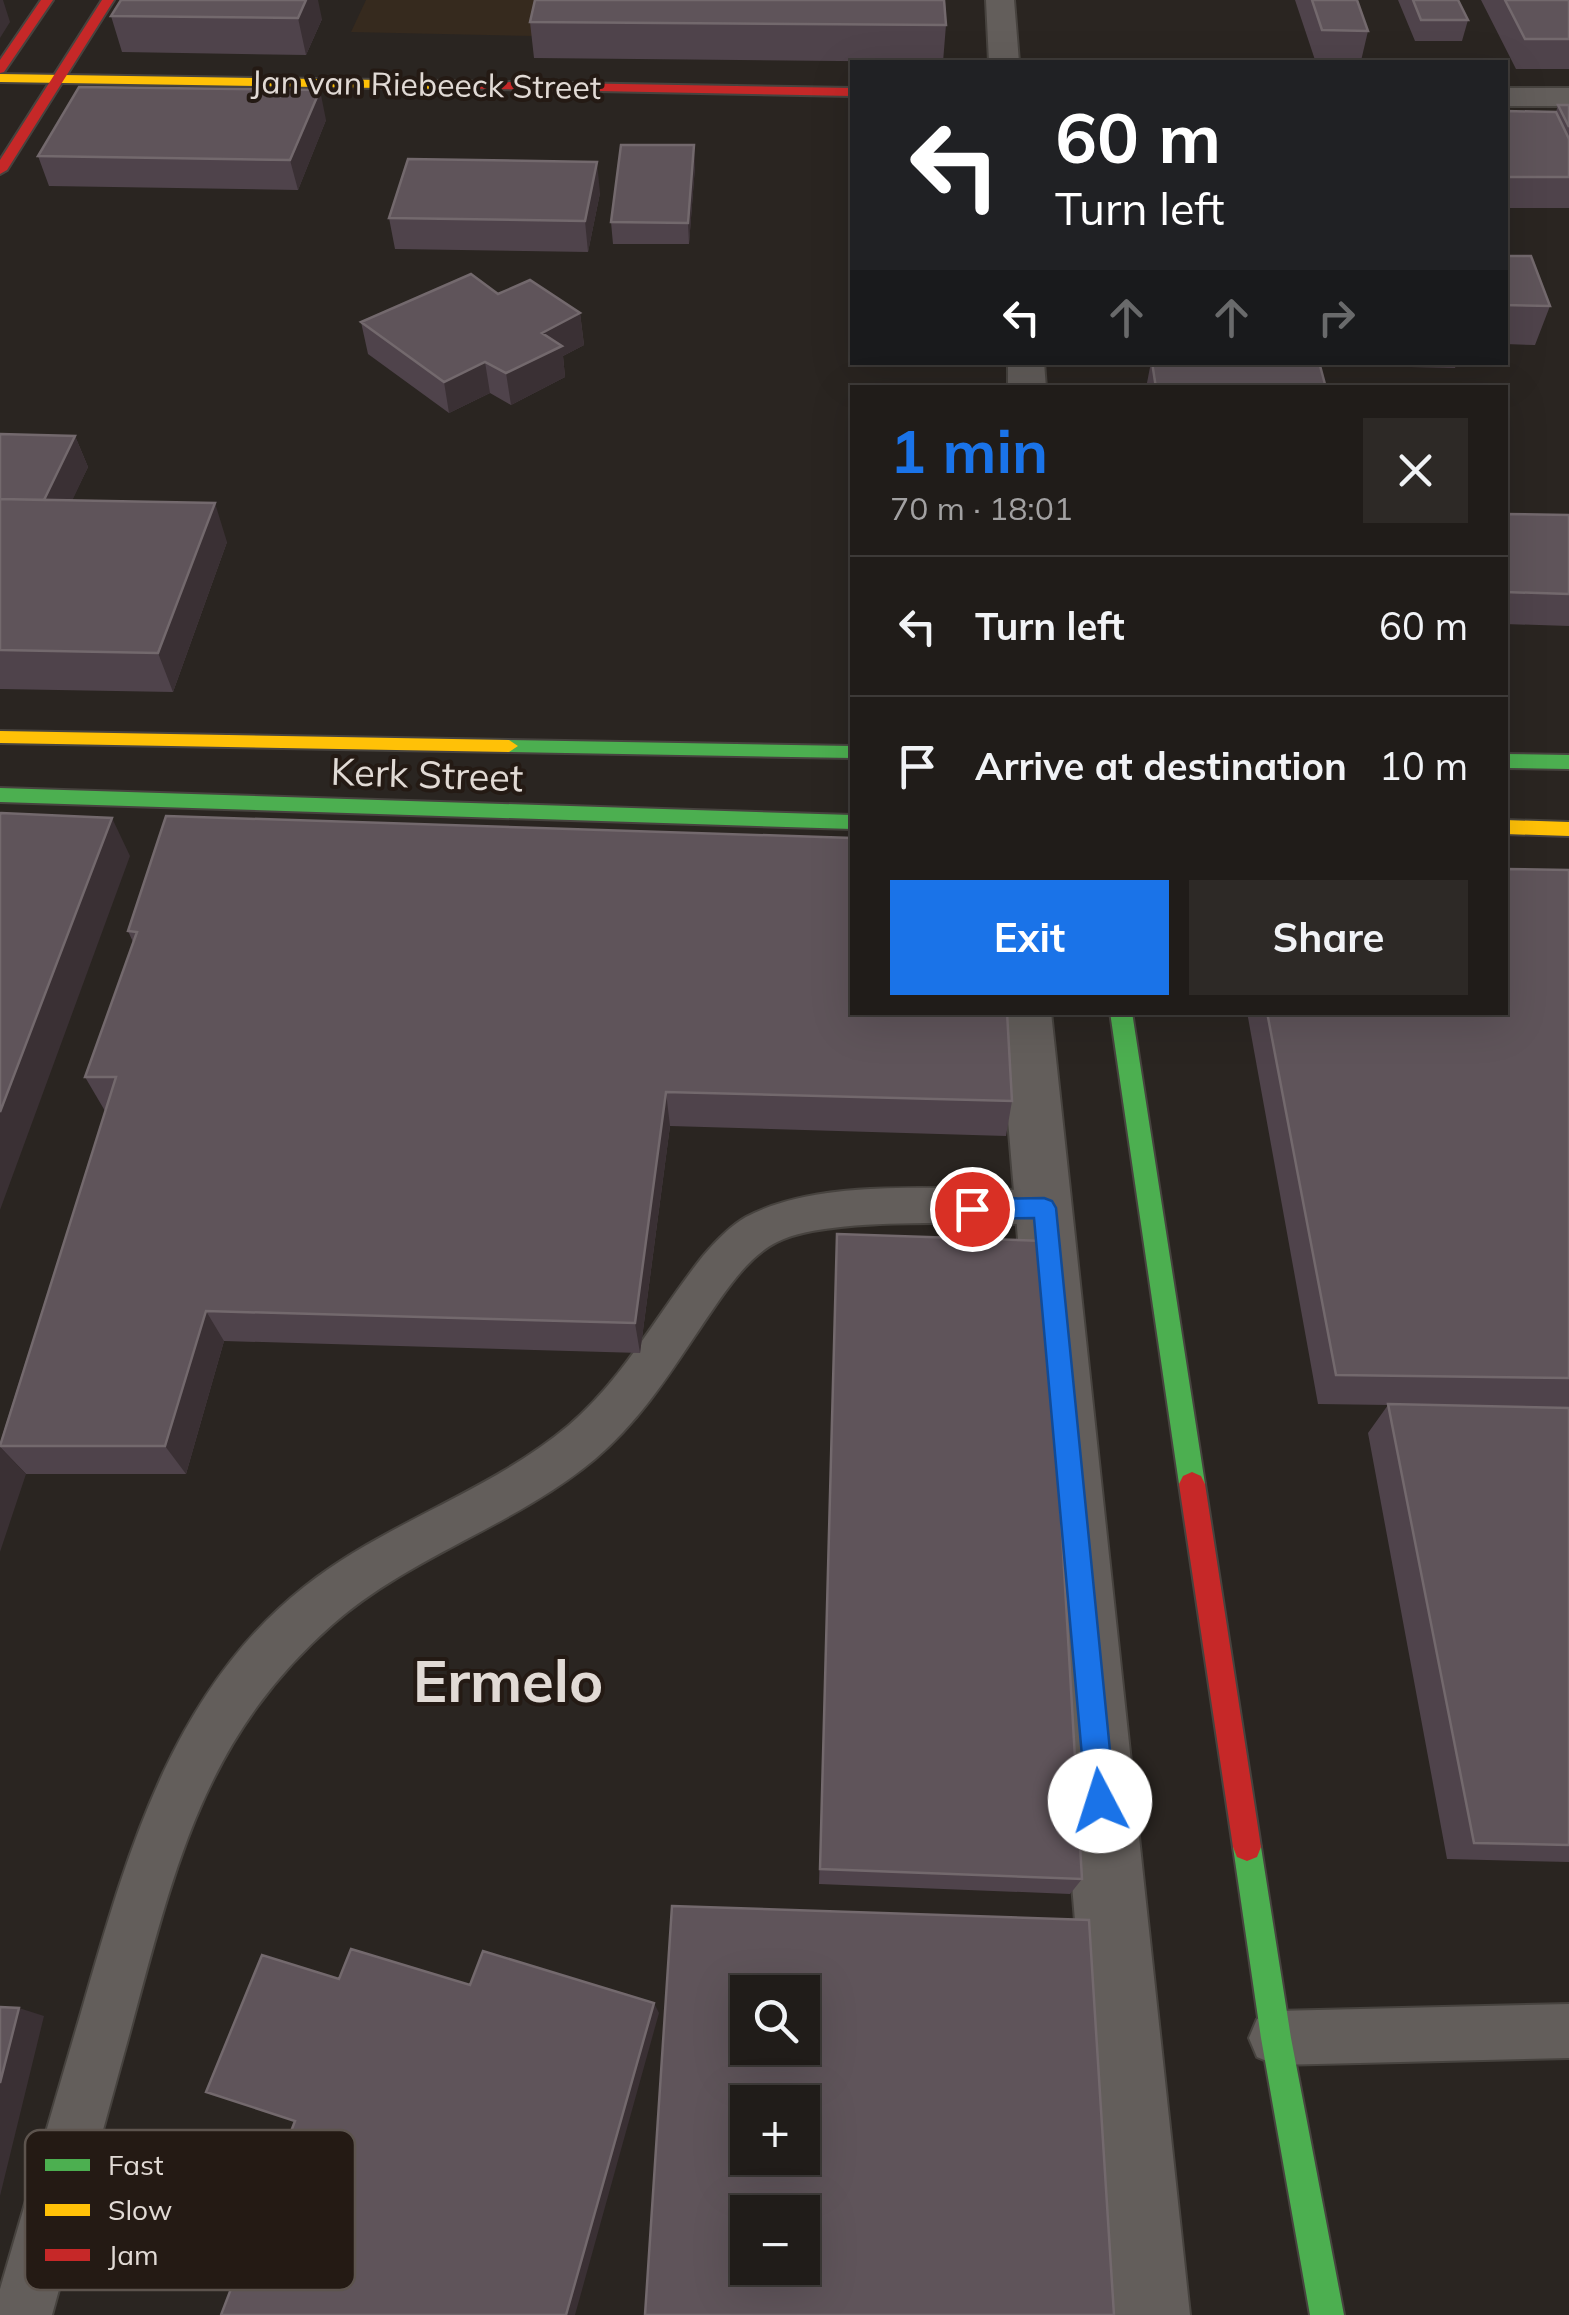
<!DOCTYPE html>
<meta charset="utf-8">
<style>
:root{--surface:#201c19;--page:#2d2926;--text:#f1f3f6;--muted:#a2a1a2;--line:#3d3a38;--accent:#1a73e8}
body{margin:0;font-family:Mulish,sans-serif;background:var(--page);color:var(--text);height:100vh;display:flex;flex-direction:column;font-size:38px;white-space:nowrap}
*{box-sizing:border-box;margin:0}
p{font-size:32px;color:var(--muted)}
.icon{flex:none;width:55px;height:55px;fill:none;stroke:currentColor;stroke-width:2;stroke-linecap:round;stroke-linejoin:round}
.map{position:relative;flex:1;overflow:hidden}
.details{position:absolute;left:850px;top:385px;width:658px;height:630px;display:flex;flex-direction:column;background:var(--surface);border-radius:0px;box-shadow:0 10px 40px #0002,0 0 0 2px var(--line)}
.details>*{flex:none}
.top-card{position:absolute;left:850px;top:60px;width:658px;height:305px;border-radius:0px;box-shadow:0 10px 40px #0002,0 0 0 2px var(--line);background:#202124;color:#fff;overflow:hidden}
.fabs{position:absolute;left:730px;top:1975px;display:grid;gap:20px}
.fabs a{display:grid;place-items:center;width:90px;height:90px;border-radius:0px;background:var(--surface);box-shadow:0 10px 40px #0002,0 0 0 2px var(--line);font-size:50px}
.pin{position:absolute;display:grid;place-items:center;width:85px;height:85px;color:#fff;margin:-42px;border:5px solid #fff;border-radius:50%;box-shadow:0 2px 10px #0007}
.me{position:absolute;width:110px;margin:-55px;rotate:355deg;stroke-linejoin:round;filter:drop-shadow(0 0 8px #0008)}
.turn{display:flex;align-items:center;gap:35px;height:210px;padding:0 40px;font-size:45px}
.turn .icon{width:130px;height:130px;stroke-width:2.5}
.turn b{display:block;font-size:70px;line-height:85px}
.lanes{display:flex;align-items:center;height:95px;padding:0 40px;background:#0003;justify-content:center;gap:50px;direction:ltr}
.lanes .off{opacity:.35}
.round{display:grid;place-items:center;flex:none;width:105px;height:105px;border-radius:0px;background:var(--page)}
.overview{display:flex;align-items:center;justify-content:space-between;height:170px;padding:0 40px}
h1{font-size:60px;font-weight:700;line-height:75px;color:var(--accent)}
.cta{display:flex;gap:20px;margin-top:auto;padding:20px 40px}
.cta a{flex:1;height:115px;border-radius:0px;background:var(--accent);color:#fff;font-size:40px;font-weight:700;line-height:115px;text-align:center}
.cta a+a{background:var(--page);color:var(--text)}
ul{padding:0;list-style:none}
li{display:flex;align-items:center;gap:30px;height:140px;padding:0 40px;border-top:2px solid var(--line)}
li div{flex:1}
li b{display:block;font-size:38px}
li em{font-style:normal}
.map>svg:first-child{display:block}
.medical{fill:#362a1e}
.lines{fill:none;stroke-linecap:round;stroke-linejoin:round}
.lane-casing{stroke:#47433f;stroke-width:4}
.street-casing{stroke:#47433f;stroke-width:4}
.fast-casing{stroke:#47433f;stroke-width:4}
.slow-casing{stroke:#47433f;stroke-width:4}
.jam-casing{stroke:#47433f;stroke-width:4}
.lane{fill:#635e5b;fill-rule:evenodd}
.street{fill:#635e5b;fill-rule:evenodd}
.fast{fill:#4caf50;fill-rule:evenodd}
.slow{fill:#ffc107;fill-rule:evenodd}
.jam{fill:#c62828;fill-rule:evenodd}
.wall{fill:#4f434b}
.shaded-wall{fill:#3a3034}
.building{fill:#5f545a;stroke:#73696d;stroke-width:2.5;fill-rule:evenodd}
.route{fill:#1a73e8;stroke:#114b97;stroke-width:2.5}
.labels{text-anchor:middle;dominant-baseline:central;stroke-width:8;stroke-linejoin:round;paint-order:stroke}
.far-street-label{font-size:32px;fill:#e1dad5;stroke:#241a14}
.street-label{font-size:38px;fill:#e1dad5;stroke:#241a14}
.near-district-label{font-size:58px;font-weight:bold;fill:#e1dad5;stroke:#241a14}
.key{fill:#241a14;stroke:#5d544e;stroke-width:2.5}
.key-label{font-size:28px;fill:#e1dad5}
</style>
<div class="map">
<svg width="1569" height="2315" viewBox="0 0 1569 2315">
<rect width="100%" height="100%" fill="#2a2521"/>
<path class="medical" d="M366,0H546L534,36L351,32Z"/>
<g class="lines">
<g class="lane-casing">
<path id="lane" d="M1044,1190L1058,1195L1064,1207L1058,1219L1044,1224C981,1225 829,1215 777,1242C753,1254 735,1278 720,1299C680,1356 649,1413 595,1459C515,1526 412,1555 333,1624C202,1739 174,1871 130,2032C104,2126 78,2221 52,2315H0V2289C27,2198 53,2107 80,2016C126,1858 170,1693 304,1587C386,1522 488,1493 568,1426C625,1377 657,1314 703,1256C715,1242 730,1226 746,1217C826,1175 956,1191 1044,1190Z
M1569,2004V2058L1276,2065L1257,2057L1249,2038L1257,2019L1276,2011Z"/>
</g>
<g class="street-casing">
<path id="street" d="M986,0H1014L1019,62H989Z
M1505,88H1569V106H1505Z
M1008,362H1044L1046,388H1008Z
M999,1012H1051L1190,2315H1108Z"/>
</g>
<g class="fast-casing">
<path id="fast" d="M509,740L852,746V758L509,752L500,746Z
M1505,754L1569,755V769L1505,768Z
M0,788L852,815V829L0,802Z
M1110,1012H1132L1205,1484L1201,1492L1192,1496L1183,1492L1179,1484Z
M1247,1833L1257,1837L1261,1847L1291,2038L1344,2315H1310L1261,2038L1233,1847L1237,1837Z"/>
</g>
<g class="slow-casing">
<path id="slow" d="M0,74L444,81L450,85L444,89L0,82Z
M0,731L509,740L518,746L509,752L0,743Z
M1505,820L1569,822V836L1505,834Z"/>
</g>
<g class="jam-casing">
<path id="jam" d="M41,0H53L4,72L0,73V60Z
M102,0H114L7,170L0,174V160Z
M444,81L852,88V96L440,88L438,85Z
M1192,1472L1201,1476L1205,1484L1261,1847L1257,1857L1247,1861L1237,1857L1233,1847L1179,1484L1183,1476Z"/>
</g>
<use href="#lane" class="lane"/>
<use href="#street" class="street"/>
<use href="#fast" class="fast"/>
<use href="#slow" class="slow"/>
<use href="#jam" class="jam"/>
</g>
<path class="wall" d="M535,0H945L946,25L943,62L534,58L530,22Z
M1295,0H1357L1368,31L1361,61L1315,60Z
M1398,0H1458L1468,20L1462,41H1415Z
M1481,0H1569V69H1516Z
M111,16L322,19L306,55L122,52Z
M1558,105H1569V208H1505V111L1556,112Z
M326,120L298,190L49,186L38,156Z
M695,166L689,244H613L611,222Z
M600,193L588,252L395,249L389,218Z
M1505,256L1550,306L1535,345L1505,344Z
M498,294L580,313L584,345L563,356L565,377L511,405L490,393L449,413L368,354L361,322Z
M1151,362H1457L1455,368L1320,365L1326,388H1146Z
M0,434L75,436L88,467L72,500L227,542L173,692L0,689Z
M1505,514L1569,515V626L1505,624Z
M166,816L1012,1101L1006,1136L670,1126L640,1353L224,1341L186,1474H26L0,1447V1443L105,1111L85,1077L133,942L128,931Z
M1569,870V1862L1447,1859L1368,1433L1388,1405L1318,1404L1247,1012H1505Z
M837,1234L1082,1879L1070,1894L819,1884Z"/>
<path class="shaded-wall" d="M0,0H3L10,22L0,38Z
M306,0H318L322,19L306,55L298,18Z
M320,90L326,120L298,190L290,160Z
M694,145L695,166L689,244L688,223Z
M597,162L600,193L588,252L585,221Z
M580,313L584,345L563,356L565,377L511,405L506,373L542,333Z
M485,362L490,393L449,413L444,382Z
M75,436L88,467L57,533L44,501Z
M215,503L227,542L173,692L158,653Z
M112,818L130,856L0,1210V1112Z
M666,1092L670,1126L640,1353L635,1323Z
M206,1311L224,1341L186,1474L165,1446Z
M0,1447L26,1474L0,1552Z
M654,2003L659,2013L575,2315H566Z
M19,2008L44,2016L0,2196V2083Z"/>
<path class="building" d="M121,0H306L298,18L111,16Z
M535,0H944L946,25L530,22Z
M1312,0H1357L1368,31L1322,30Z
M1413,0H1458L1468,20H1421Z
M1505,0H1569V39H1525Z
M79,87L320,90L290,160L38,156Z
M1558,105H1569V127Z
M1505,111L1556,112L1569,139V177H1505Z
M621,145H694L688,223L611,222Z
M408,159L597,162L585,221L389,218Z
M1505,256H1531L1550,306L1505,305Z
M471,274L498,294L530,280L580,313L542,333L562,346L506,373L485,362L444,382L361,322Z
M1152,362H1319L1326,388H1156Z
M0,434L75,436L44,500L0,499Z
M0,499L215,503L158,653L0,650Z
M1505,514L1569,515V594L1505,592Z
M1,813L112,818L0,1112V815Z
M166,816L852,838V1012H1007L1012,1101L666,1092L635,1323L206,1311L165,1446H0L116,1077H85L137,932L128,931Z
M1505,869L1569,870V1378L1336,1375L1267,1012H1505Z
M837,1234L1045,1241L1082,1879L820,1869Z
M1388,1404L1569,1408V1845L1474,1843Z
M672,1906L1089,1920L1114,2315H645ZM748,1992H802V2048H748ZM748,2102H802V2158H748ZM748,2212H802V2268H748Z
M351,1949L470,1985L483,1951L654,2003L566,2315H221L295,2121L206,2092L262,1955L339,1979Z
M0,2007L19,2008L0,2083Z"/>
<path class="route" d="M1044,1198L1052,1201L1056,1208L1115,1801L1111,1811L1100,1815L1090,1811L1086,1801L1034,1218L972,1219L964,1216L961,1209L964,1202L972,1199Z"/>
<g class="labels">
<g class="far-street-label">
<text transform="translate(426 84) rotate(1)">Jan van Riebeeck Street</text>
</g>
<g class="street-label">
<text transform="translate(427 774) rotate(2)">Kerk Street</text>
</g>
<g class="near-district-label">
<text x="508" y="1680">Ermelo</text>
</g>
</g>
<rect x="25" y="2130" width="330" height="160" rx="15" class="key"/>
<rect x="45" y="2159" width="45" height="12" fill="#4caf50"/>
<rect x="45" y="2204" width="45" height="12" fill="#ffc107"/>
<rect x="45" y="2249" width="45" height="12" fill="#c62828"/>
<g class="key-label">
<text x="108" y="2175">Fast</text>
<text x="108" y="2220">Slow</text>
<text x="108" y="2265">Jam</text>
</g>
</svg>
<div class="fabs">
<a><svg class="icon" aria-label="search" viewBox="0 0 24 24"><circle cx="10" cy="10" r="6"/><path d="M15 15l6 6"/></svg></a>
<a>+</a>
<a>−</a>
</div>
<div class="pin" style="left:972px;top:1209px;background:#d93025"><svg class="icon" aria-label="arrive" viewBox="0 0 24 24"><path d="M6 21V4h12l-3 4 3 4H6"/></svg></div>
<svg class="me" style="left:1100px;top:1801px" viewBox="-20 -20 40 40"><circle r="19" fill="#fff"/><path d="M0-13L10 11 0 6-10 11z" fill="#1a73e8"/></svg>
<div class="top-card">
<div class="turn"><svg class="icon" aria-label="left" viewBox="0 0 24 24"><path d="M17 20v-9H6M10 6l-5 5 5 5"/></svg><div><b>60 m</b>Turn left</div></div>
<div class="lanes"><svg class="icon" aria-label="left" viewBox="0 0 24 24"><path d="M17 20v-9H6M10 6l-5 5 5 5"/></svg><svg class="icon off" aria-label="ahead" viewBox="0 0 24 24"><path d="M12 20V5M6 11l6-6 6 6"/></svg><svg class="icon off" aria-label="ahead" viewBox="0 0 24 24"><path d="M12 20V5M6 11l6-6 6 6"/></svg><svg class="icon off" aria-label="right" viewBox="0 0 24 24"><path d="M7 20v-9h11M14 6l5 5-5 5"/></svg></div>
</div>
<section class="details">
<div class="overview"><div><h1>1 min</h1><p>70 m · 18:01</p></div><a class="round"><svg class="icon" aria-label="close" viewBox="0 0 24 24"><path d="M6 6l12 12M18 6L6 18"/></svg></a></div>
<ul>
<li><svg class="icon" aria-label="left" viewBox="0 0 24 24"><path d="M17 20v-9H6M10 6l-5 5 5 5"/></svg><div><b>Turn left</b></div><em>60 m</em></li>
<li><svg class="icon" aria-label="arrive" viewBox="0 0 24 24"><path d="M6 21V4h12l-3 4 3 4H6"/></svg><div><b>Arrive at destination</b></div><em>10 m</em></li>
</ul>
<div class="cta"><a>Exit</a><a>Share</a></div>
</section>
</div>
